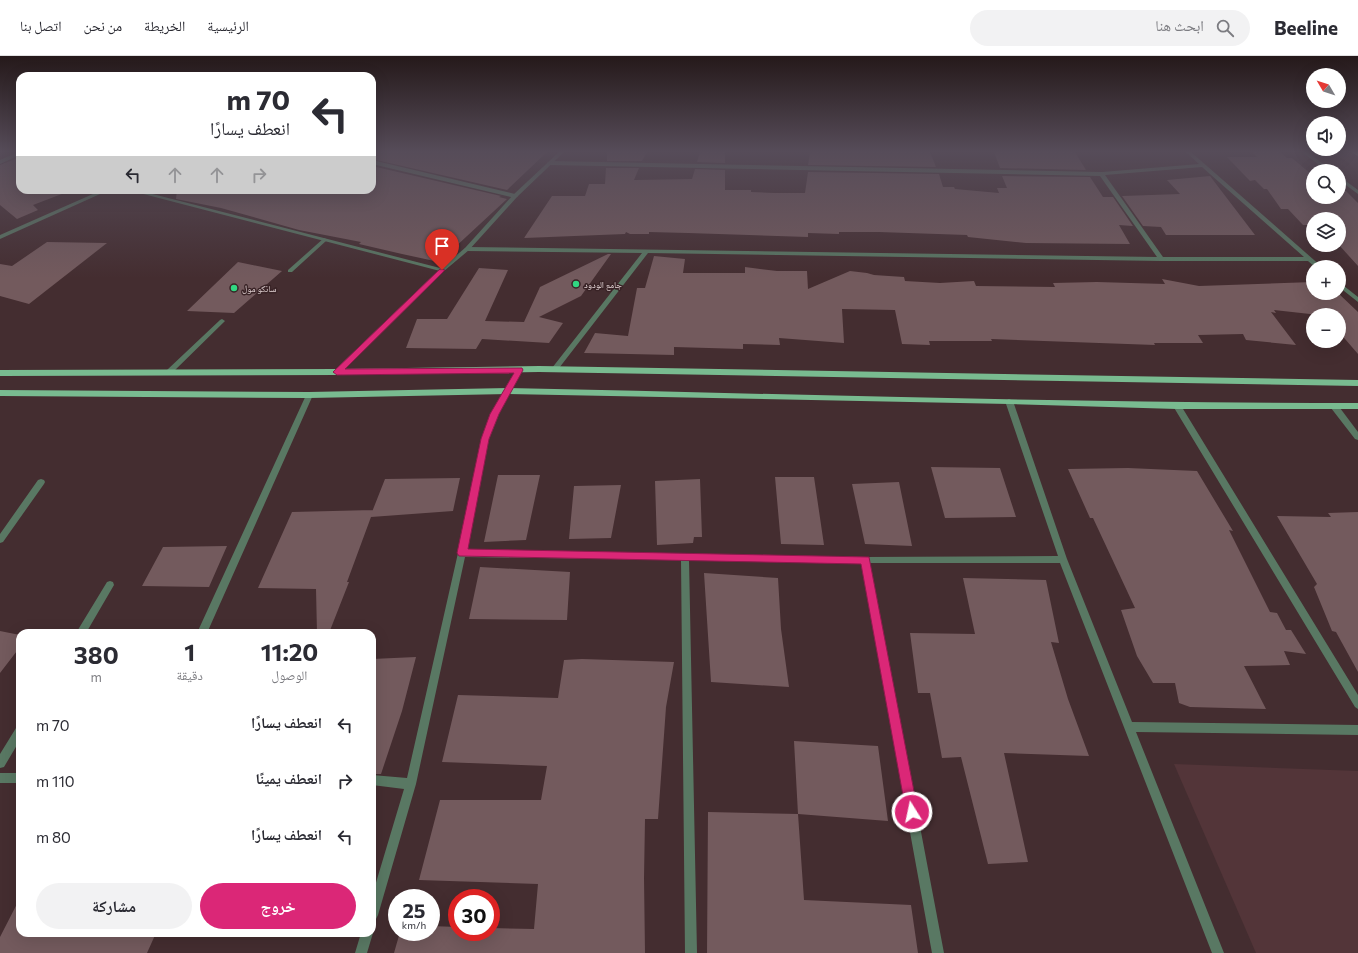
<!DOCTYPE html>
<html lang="ar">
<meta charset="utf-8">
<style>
:root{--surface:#fff;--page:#f2f2f3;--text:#2b2b33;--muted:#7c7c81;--line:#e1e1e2;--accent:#db2777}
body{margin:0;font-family:Commissioner,"Noto Naskh Arabic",sans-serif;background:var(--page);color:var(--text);direction:rtl;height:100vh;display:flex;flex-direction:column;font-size:15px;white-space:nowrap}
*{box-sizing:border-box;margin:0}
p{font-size:13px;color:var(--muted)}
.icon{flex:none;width:22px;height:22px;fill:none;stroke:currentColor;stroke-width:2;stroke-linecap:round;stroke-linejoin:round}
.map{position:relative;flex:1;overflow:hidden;direction:ltr}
.side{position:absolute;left:16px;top:573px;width:360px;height:308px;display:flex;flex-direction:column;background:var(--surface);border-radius:12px;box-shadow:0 4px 16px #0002;direction:rtl}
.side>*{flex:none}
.hud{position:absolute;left:16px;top:16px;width:360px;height:122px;border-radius:12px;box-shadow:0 4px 16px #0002;direction:rtl;background:#fff;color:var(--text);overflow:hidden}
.needle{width:26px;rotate:309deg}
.fabs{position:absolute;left:1306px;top:12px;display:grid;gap:8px}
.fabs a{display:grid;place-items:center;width:40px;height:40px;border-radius:50%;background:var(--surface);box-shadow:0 4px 16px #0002;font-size:20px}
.speed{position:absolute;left:388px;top:833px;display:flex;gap:8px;font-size:20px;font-weight:700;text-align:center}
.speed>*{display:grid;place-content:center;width:52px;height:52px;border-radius:50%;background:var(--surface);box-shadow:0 4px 16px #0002;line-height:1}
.speed small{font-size:10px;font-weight:400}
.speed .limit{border:6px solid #d22;background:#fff;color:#111}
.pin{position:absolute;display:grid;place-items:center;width:34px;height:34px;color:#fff;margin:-41px -17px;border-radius:50% 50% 50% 0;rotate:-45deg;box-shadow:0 0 4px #0007}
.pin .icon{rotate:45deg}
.me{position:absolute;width:44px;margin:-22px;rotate:350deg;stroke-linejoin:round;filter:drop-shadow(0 0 3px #0008)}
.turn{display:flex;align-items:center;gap:14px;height:84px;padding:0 20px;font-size:18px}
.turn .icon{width:52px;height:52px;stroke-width:2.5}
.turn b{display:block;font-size:28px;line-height:34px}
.lanes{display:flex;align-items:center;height:38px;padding:0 20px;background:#0003;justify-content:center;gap:20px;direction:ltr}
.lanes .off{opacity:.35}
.eta{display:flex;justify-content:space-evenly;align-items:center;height:68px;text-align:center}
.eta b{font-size:24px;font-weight:700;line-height:28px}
.action{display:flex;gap:8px;margin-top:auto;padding:8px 20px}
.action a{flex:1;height:46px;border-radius:24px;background:var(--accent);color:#fff;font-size:16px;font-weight:700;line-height:46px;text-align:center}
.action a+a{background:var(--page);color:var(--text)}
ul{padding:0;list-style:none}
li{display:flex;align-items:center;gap:12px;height:56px;padding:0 20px}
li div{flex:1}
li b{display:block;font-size:15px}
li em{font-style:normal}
header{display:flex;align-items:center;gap:24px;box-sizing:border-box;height:56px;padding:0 20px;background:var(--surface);border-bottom:1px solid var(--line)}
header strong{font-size:19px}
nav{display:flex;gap:22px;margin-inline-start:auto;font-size:14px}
.search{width:280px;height:36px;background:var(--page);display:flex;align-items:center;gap:10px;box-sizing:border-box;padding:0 14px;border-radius:22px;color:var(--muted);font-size:15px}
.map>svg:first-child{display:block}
.built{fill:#533539}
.building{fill:#735a5d}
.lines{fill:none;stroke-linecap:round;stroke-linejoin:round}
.service{fill:#597863;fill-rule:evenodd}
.minor{fill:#597863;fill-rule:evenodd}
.tertiary{fill:#597863;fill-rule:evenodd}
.primary{fill:#79bb90;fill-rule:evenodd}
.trunk{fill:#7fc898;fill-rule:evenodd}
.route{fill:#db2777;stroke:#8e194d}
.poi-dot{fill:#31d882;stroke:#392326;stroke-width:1.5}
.labels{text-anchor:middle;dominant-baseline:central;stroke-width:3;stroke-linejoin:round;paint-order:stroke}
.far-poi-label{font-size:9px;fill:#e5d6d7;stroke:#392326;text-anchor:start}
</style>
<header>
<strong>Beeline</strong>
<div class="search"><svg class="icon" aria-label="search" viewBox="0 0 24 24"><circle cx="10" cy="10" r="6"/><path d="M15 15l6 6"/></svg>ابحث هنا</div>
<nav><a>الرئيسية</a><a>الخريطة</a><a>من نحن</a><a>اتصل بنا</a></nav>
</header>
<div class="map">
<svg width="1358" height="897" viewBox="0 0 1358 897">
<rect width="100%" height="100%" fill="#442d30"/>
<path class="built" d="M1174,708L1358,715V897H1256Z"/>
<path class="building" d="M372,96H547L507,134L372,103Z
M607,96H647L642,105H607Z
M700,96H725V107L697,106Z
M810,96H930L936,111L808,109Z
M994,96H1075L1086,114L1000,112Z
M1252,96H1280L1287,102H1292L1311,118L1313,117V141H1339V132L1342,135H1346L1358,147V210L1339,189V163H1313V169H1303L1288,153H1281L1267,133H1264L1255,124L1250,125L1227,101H1257Z
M20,101V134H67V136L33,149L38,154L17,163L0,149V109Z
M372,110L501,140L499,141L507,143L439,206L402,198L359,188L361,186L299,174L221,152L176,143L177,134H372Z
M606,112H639L634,124L692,123L695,113L725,114V134H751V136L774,137H805L808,116L939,118L943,131H954L955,133L999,137L997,132H1007L1002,120L1090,121L1103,141H1113L1133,170L1119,169L1130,188L1026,187L968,181L967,179L879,176H839V178L808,177V181L688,177L649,176V178H630L626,176L625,178L524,182L552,140H585L589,128H605Z
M1210,120L1255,179H1166L1161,171L1143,170L1122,140L1180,138L1167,124Z
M47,186L107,187L29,248L0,240V208L12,210Z
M608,198H611L581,240L539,261L563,267L549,287L482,283L476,293L406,292L417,263H447L479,212L508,214L485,265L524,266L540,231Z
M654,200L685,203L683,217H745V211L777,215H807L808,233L850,215L867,217L874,219L904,221L905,225L940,227L974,225L976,230L1055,231L1053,227L1097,226L1165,228L1162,223L1199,230L1313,226V237H1338L1358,256V298L1339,276V259H1319L1274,254L1276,257L1271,256L1296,289L1246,284L1243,278L1198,279L1203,287H1154L1155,289L991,283L992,285H929L930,289L902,288L895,254L842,253L844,287L779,282L780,289L743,288V293L674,291V299L584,297L595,277L628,280L637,232H645Z
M238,206L282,215L234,257L187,255Z
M931,411L1000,412L1016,461L945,462Z
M1128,412L1197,415L1233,475L1229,474L1270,556L1277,557L1286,574H1291L1306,598L1284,595L1290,609L1244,610L1266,653L1190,651L1179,647L1175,627H1153L1137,600L1121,554L1135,552L1093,462H1090L1068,413Z
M498,419H540L526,484L484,486Z
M775,421H814L824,489L781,488Z
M460,422L453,455L371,461L347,526H349L329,577H317L316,533L258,532L292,456L373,454L372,456L385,423Z
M700,423L702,481H694L693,487L657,489L655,425Z
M899,426L912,490L865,488L852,428Z
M621,429L611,482L569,483L574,430Z
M1358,456V616L1336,576L1332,575L1314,531L1317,528L1277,460L1331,461L1328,457Z
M227,490L209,531L142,530L163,491Z
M480,511L570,516L567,564L469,563Z
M704,517L778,522L781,573L789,631L711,626Z
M963,522L1046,524L1059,587L1051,586L1068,643L1089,700L1004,697L1028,806L988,808L961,701L942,702L930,637H918L910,577L975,578Z
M0,575L20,579V591L0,617Z
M416,601L402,655L381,718H372V603Z
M582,603L674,606L666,651L658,763H645L644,822L645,897H394L400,876H431V870L457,871V876H491V872L534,873L538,828L419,824L440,744H541L547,710L442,706L458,639L558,642L564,604Z
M794,685L878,690L888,765L798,758Z
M708,756L798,758L804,844L911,849L918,897H707Z
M20,842V877H156L147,897H0V881Z"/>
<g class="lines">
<path class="service" d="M324,182L326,183V185L292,216H288V214Z
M222,263L225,265L224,266L171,318H167L166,316L167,314L220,264Z
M41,423L44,424L45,426L44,428L3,486L0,487V478L38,424Z"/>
<path class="minor" d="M18,96H20V99L0,108V104Z
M1186,96H1191L1322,211H1315L1308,205H1161L648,197L556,316H552L551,314L552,312L642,197L467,195L464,193L467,191L1157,201L1100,120L550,109L547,107L550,105L1102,116L1199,108ZM1202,111L1304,201H1163L1105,119Z
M1302,96H1307L1333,115H1327Z
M372,104L515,138L518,140L515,142L372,108Z
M1339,120L1358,134V138L1339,124Z
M102,134H109L0,183V179Z
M128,134H137L444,213L445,214L442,216L440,215Z
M1339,226L1358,241V246L1339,231Z
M517,312H521L522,314L499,358L489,383L467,494L865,501L1058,500L1005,345L1009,343L1013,345L1067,503L1132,666L1358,669V679L1136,676L1224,897H1212L1060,507H870L944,897H932L861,507L689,504L697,897H685L681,504L465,501L416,728L378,859L376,863L372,865V840L404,733L372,729V719L407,722L458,497L481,383L491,358Z
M307,337H309L313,339L207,577H197Z
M1174,348H1180L1358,639V653L1355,651L1173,350Z
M1331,348H1337L1358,376V384L1355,383L1331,352L1330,350Z
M110,525L113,526L114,529L86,577H76L107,526Z
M20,670V684L4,711L0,712V698L16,672Z
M0,717H20V727H0Z
M372,875L373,877L367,897H355L361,877H372Z"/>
<path class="tertiary" d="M559,96H564L517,141L469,194L444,215L339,318H335L334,316L335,314L440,213L465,192L513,139Z"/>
<path class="primary" d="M539,310L1358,324V330L539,316L337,319L0,320V314L337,313Z
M508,332C791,338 1075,347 1358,347V353H1177L1009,348L508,338L309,342L0,340V334L309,336Z"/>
<path class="trunk" d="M1351,96H1358V100Z"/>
</g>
<linearGradient id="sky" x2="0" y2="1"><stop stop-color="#25191a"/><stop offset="0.43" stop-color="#564c59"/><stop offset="1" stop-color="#564c59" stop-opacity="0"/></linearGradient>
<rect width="1358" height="222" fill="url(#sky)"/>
<path class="route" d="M440,213L445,214L345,313L522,312L523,314L499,358L489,383L468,493L869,501L918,756L916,760L912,762L908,760L906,756L861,508L459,500L457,497L481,383L490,358L514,317L337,319L333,316Z"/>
<g class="poi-dot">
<circle cx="576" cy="228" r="4"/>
<circle cx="234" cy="232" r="4"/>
</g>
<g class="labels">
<g class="far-poi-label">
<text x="584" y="228">جامع الودود</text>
<text x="242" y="232">سانكو مول</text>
</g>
</g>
</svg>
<div class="fabs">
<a><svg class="needle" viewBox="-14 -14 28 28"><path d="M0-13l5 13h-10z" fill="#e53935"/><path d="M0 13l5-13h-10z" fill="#7c7c81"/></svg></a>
<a><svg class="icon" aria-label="sound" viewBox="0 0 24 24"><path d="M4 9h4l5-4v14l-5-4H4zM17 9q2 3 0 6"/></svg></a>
<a><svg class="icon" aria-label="search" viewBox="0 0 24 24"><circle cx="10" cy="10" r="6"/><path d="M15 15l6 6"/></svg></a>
<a><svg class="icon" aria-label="layers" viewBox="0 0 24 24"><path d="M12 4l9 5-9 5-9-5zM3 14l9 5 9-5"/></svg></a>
<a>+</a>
<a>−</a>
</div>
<div class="speed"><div>25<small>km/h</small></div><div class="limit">30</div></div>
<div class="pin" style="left:442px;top:214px;background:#d93025"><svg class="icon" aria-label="arrive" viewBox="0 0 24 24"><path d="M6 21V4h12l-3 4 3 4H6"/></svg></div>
<svg class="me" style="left:912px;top:756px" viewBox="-20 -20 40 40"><circle r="17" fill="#db2777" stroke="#fff" stroke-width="3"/><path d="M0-11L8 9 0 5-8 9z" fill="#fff"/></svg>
<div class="hud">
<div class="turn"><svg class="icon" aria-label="left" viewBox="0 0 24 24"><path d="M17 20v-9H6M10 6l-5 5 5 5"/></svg><div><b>70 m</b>انعطف يسارًا</div></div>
<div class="lanes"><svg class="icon" aria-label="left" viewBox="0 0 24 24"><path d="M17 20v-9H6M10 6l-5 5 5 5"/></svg><svg class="icon off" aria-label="ahead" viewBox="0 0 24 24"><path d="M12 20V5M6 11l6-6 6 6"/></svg><svg class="icon off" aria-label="ahead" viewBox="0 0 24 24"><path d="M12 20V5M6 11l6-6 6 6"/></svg><svg class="icon off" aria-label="right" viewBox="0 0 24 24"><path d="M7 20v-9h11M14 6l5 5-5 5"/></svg></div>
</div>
<section class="side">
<div class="eta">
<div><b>11:20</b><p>الوصول</p></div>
<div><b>1</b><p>دقيقة</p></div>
<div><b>380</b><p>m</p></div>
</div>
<ul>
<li><svg class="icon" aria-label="left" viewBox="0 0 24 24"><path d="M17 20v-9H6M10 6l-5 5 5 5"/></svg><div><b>انعطف يسارًا</b></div><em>70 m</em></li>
<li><svg class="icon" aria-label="right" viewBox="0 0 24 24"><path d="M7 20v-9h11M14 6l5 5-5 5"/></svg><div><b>انعطف يمينًا</b></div><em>110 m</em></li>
<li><svg class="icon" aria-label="left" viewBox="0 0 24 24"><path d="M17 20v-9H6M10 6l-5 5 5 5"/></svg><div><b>انعطف يسارًا</b></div><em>80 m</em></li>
</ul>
<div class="action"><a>خروج</a><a>مشاركة</a></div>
</section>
</div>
